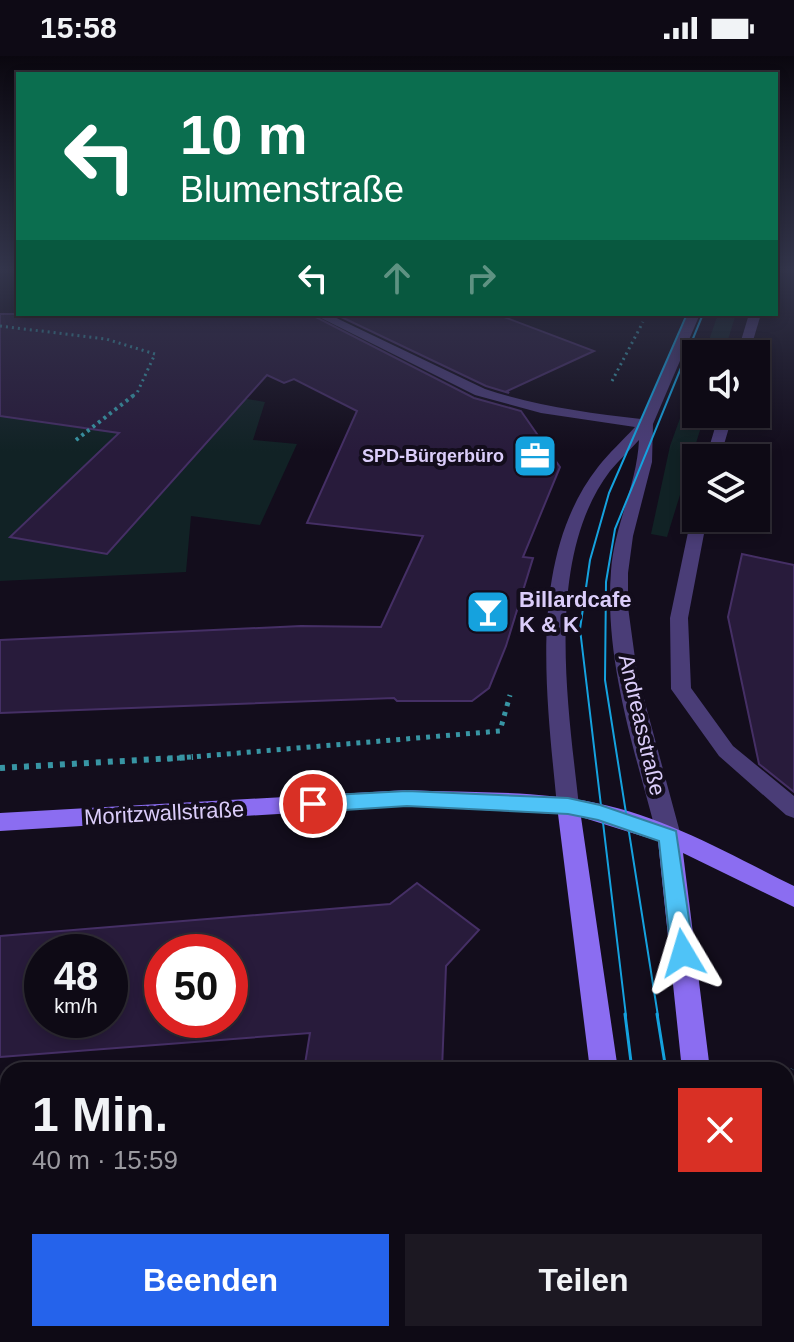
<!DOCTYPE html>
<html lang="de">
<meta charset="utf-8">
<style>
:root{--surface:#0e0a15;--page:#1c1822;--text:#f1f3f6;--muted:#9b9aa0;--line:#2e2b34;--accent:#2563eb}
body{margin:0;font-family:Arial,sans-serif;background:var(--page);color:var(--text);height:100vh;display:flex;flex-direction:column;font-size:30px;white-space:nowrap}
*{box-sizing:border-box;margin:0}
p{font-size:26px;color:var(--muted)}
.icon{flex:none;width:44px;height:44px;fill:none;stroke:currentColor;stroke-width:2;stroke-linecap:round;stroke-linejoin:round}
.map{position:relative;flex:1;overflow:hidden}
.side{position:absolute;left:0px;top:1006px;width:794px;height:280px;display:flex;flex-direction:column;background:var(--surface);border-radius:24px 24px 0 0;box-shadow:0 4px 12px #0003,0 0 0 2px var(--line)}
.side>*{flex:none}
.banner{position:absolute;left:16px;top:16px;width:762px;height:244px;border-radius:0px;box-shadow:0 4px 12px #0003,0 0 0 2px var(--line);background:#0b6e4f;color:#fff;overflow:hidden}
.fabs{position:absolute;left:682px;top:284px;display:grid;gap:16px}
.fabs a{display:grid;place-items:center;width:88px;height:88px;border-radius:0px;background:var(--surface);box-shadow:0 4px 12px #0003,0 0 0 2px var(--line);font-size:40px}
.speed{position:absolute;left:24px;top:878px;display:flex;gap:16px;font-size:40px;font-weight:700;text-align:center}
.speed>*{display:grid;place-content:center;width:104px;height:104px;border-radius:50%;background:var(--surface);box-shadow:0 4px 12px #0003,0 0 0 2px var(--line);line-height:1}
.speed small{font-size:20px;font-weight:400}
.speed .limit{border:12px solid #d22;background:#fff;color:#111}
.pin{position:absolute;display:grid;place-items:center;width:68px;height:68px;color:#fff;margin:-34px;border:4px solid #fff;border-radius:50%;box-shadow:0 2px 8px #0007}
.me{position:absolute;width:88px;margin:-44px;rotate:353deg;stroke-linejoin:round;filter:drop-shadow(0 0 6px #0008)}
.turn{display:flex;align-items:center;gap:28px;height:168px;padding:0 32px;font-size:36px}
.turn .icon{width:104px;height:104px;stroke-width:2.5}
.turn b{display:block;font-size:56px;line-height:68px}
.lanes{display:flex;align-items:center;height:76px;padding:0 32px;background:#0003;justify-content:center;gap:40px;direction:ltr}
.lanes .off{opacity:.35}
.round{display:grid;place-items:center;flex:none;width:84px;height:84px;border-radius:0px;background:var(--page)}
.overview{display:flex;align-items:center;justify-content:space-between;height:136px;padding:0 32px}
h1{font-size:48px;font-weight:600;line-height:60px}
.primary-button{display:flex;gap:16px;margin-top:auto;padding:16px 32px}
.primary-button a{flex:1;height:92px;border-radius:0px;background:var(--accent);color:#fff;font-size:32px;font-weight:600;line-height:92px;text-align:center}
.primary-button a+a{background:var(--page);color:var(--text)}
.status{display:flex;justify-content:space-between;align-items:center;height:56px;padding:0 40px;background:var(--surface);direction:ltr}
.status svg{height:22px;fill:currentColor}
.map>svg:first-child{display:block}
.green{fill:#112225}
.building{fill:#281b3b;stroke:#452f65;stroke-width:2;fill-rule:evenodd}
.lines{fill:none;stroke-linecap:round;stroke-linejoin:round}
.path-far4{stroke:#3895a4;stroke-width:3;stroke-dasharray:2 4;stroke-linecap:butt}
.path-far3{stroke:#3895a4;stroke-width:4;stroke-dasharray:3 4;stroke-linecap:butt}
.path-far2{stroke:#3895a4;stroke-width:5;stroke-dasharray:4 6;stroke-linecap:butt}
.path-far1{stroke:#3895a4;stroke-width:6;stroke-dasharray:5 7;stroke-linecap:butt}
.path{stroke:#3895a4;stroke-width:8;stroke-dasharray:6 9;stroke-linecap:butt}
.minor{fill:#4a3d77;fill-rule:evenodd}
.secondary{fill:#8b6df1;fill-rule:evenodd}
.tram-far1{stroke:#15a2de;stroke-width:2}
.tram{stroke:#15a2de;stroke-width:3}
.route{fill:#4fc3f7;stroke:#337fa1;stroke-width:2}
.labels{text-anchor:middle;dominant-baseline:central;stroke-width:8;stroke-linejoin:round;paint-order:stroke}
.far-poi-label{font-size:18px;font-weight:bold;fill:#dbcdfa;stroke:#130d1c;text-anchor:end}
.poi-label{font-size:22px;font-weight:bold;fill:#dbcdfa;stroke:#130d1c;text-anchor:start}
.street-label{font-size:22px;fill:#dbcdfa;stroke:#130d1c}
</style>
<div class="status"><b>15:58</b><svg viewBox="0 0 49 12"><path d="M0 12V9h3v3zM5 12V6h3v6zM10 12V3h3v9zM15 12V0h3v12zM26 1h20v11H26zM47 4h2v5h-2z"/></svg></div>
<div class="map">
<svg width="794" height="1286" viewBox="0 0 794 1286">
<rect width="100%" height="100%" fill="#130d1c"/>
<path class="green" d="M0,258L148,279L196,334L265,346L253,384L297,388L260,469L191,460L186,516L0,525Z
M718,258H736L725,293L707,290Z
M696,318V358H705L667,481L651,478L670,390Z"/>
<path class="building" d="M0,258H310L474,342L521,355L560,411L523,501L533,502L506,590L489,632L472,645H397L394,642L0,657V584L301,570L381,571L423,480L307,467L357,355L294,323L284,327L267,319L107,498L10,481L119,377L0,360Z
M335,258H496L594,295L507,335L509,337L486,330Z
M742,498L794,509V736L759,708L728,561Z
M417,827L479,874L446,910L442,1014H304L310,977L0,1001V880L390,848ZM42,896H110V964H42ZM162,896H230V964H162Z"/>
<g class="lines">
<path class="path-far4" d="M0,270L106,283L155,298L137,337L131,341
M612,325L643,266"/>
<path class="path-far3" d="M76,384L134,339"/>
<path class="path-far2" d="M167,703L500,675L510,639"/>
<path class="path-far1" d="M0,712L193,701"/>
<path class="path" d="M786,1027L794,1014"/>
<path class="minor" d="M313,258H328L485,333C536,350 588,357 641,363L688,258H700L653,368L652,406L633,480L628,517V551L637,617L681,780L677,786L669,789L661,786L657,780C635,695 604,605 611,515C614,470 637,429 639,384C630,394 619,404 610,415C544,502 568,649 579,750L576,756L568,759L560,756L557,750C547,643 526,503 598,411C609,397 623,384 635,371L541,357L475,339Z
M749,258H761L749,298H737Z
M719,358H733L720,402H706Z
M696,458V462H707L688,562L691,632L733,690L794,740V762L786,759L719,700L671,633L670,562L691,462Z"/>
<path class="secondary" d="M407,734C469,737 535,734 596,747C666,761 731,799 794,830V851L683,797L710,1014H682L658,785L581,761L618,1014H590L558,758L407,750L0,775V757Z
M601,1278H635V1286H601Z
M716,1278H750L751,1286H717Z"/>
<path class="tram-far1" d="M626,960L580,573L590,504L609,437L687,258
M658,960L605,624L606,526L615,473L703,258"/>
<path class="tram" d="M625,958L632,1014
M657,958L666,1014
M653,1278L654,1286
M695,1278L696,1286"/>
</g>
<linearGradient id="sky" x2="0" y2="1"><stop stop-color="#0a070f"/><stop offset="0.54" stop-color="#33354b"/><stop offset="1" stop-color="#33354b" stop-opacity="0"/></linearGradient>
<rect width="794" height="395" fill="url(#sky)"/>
<path class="route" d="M407,735L568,742L600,749L676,775L694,897L691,904L683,907L674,904L671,897L659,785L598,764L568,758L407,750L313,756L306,753L303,748L306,742L313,740Z"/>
<defs>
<g id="office-square" transform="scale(2.3)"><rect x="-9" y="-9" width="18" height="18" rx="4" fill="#15a2de" stroke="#130d1c"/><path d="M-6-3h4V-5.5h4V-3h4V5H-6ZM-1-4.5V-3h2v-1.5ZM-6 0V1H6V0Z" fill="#fff"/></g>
<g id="bar-square" transform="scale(2.3)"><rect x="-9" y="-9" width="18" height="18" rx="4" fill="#15a2de" stroke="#130d1c"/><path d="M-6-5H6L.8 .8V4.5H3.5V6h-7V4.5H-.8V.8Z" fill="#fff"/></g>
</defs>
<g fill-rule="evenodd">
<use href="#office-square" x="535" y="400"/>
<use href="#bar-square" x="488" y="556"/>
</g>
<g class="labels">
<g class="far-poi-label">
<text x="504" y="400">SPD-Bürgerbüro</text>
</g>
<g class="poi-label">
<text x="519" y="543">Billardcafe<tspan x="519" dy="25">K &amp; K</tspan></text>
</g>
<g class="street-label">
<text transform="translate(642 669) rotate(77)">Andreasstraße</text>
<text transform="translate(164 757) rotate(-3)">Moritzwallstraße</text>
</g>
</g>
</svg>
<div class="fabs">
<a><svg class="icon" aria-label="sound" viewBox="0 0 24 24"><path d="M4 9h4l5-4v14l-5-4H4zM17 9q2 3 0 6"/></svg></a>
<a><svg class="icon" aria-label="layers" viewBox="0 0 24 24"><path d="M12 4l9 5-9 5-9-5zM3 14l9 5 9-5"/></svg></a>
</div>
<div class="speed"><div>48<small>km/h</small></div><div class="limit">50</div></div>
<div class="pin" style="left:313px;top:748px;background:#d93025"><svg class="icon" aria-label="arrive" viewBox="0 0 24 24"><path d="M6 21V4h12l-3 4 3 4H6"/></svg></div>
<svg class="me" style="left:683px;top:897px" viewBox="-20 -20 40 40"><path d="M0-17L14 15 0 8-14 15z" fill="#4fc3f7" stroke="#fff" stroke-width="4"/></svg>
<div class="banner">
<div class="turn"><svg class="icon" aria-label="left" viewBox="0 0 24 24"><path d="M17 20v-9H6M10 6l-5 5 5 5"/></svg><div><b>10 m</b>Blumenstraße</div></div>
<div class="lanes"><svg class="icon" aria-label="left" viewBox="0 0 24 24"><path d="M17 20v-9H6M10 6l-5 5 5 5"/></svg><svg class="icon off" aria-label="ahead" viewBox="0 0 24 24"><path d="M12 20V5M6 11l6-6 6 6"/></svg><svg class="icon off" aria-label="right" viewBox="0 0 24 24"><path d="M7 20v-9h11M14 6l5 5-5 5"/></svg></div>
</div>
<section class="side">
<div class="overview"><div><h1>1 Min.</h1><p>40 m · 15:59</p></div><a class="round" style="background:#d93025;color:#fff"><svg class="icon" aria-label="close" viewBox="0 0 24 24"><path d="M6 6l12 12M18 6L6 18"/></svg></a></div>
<div class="primary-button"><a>Beenden</a><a>Teilen</a></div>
</section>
</div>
